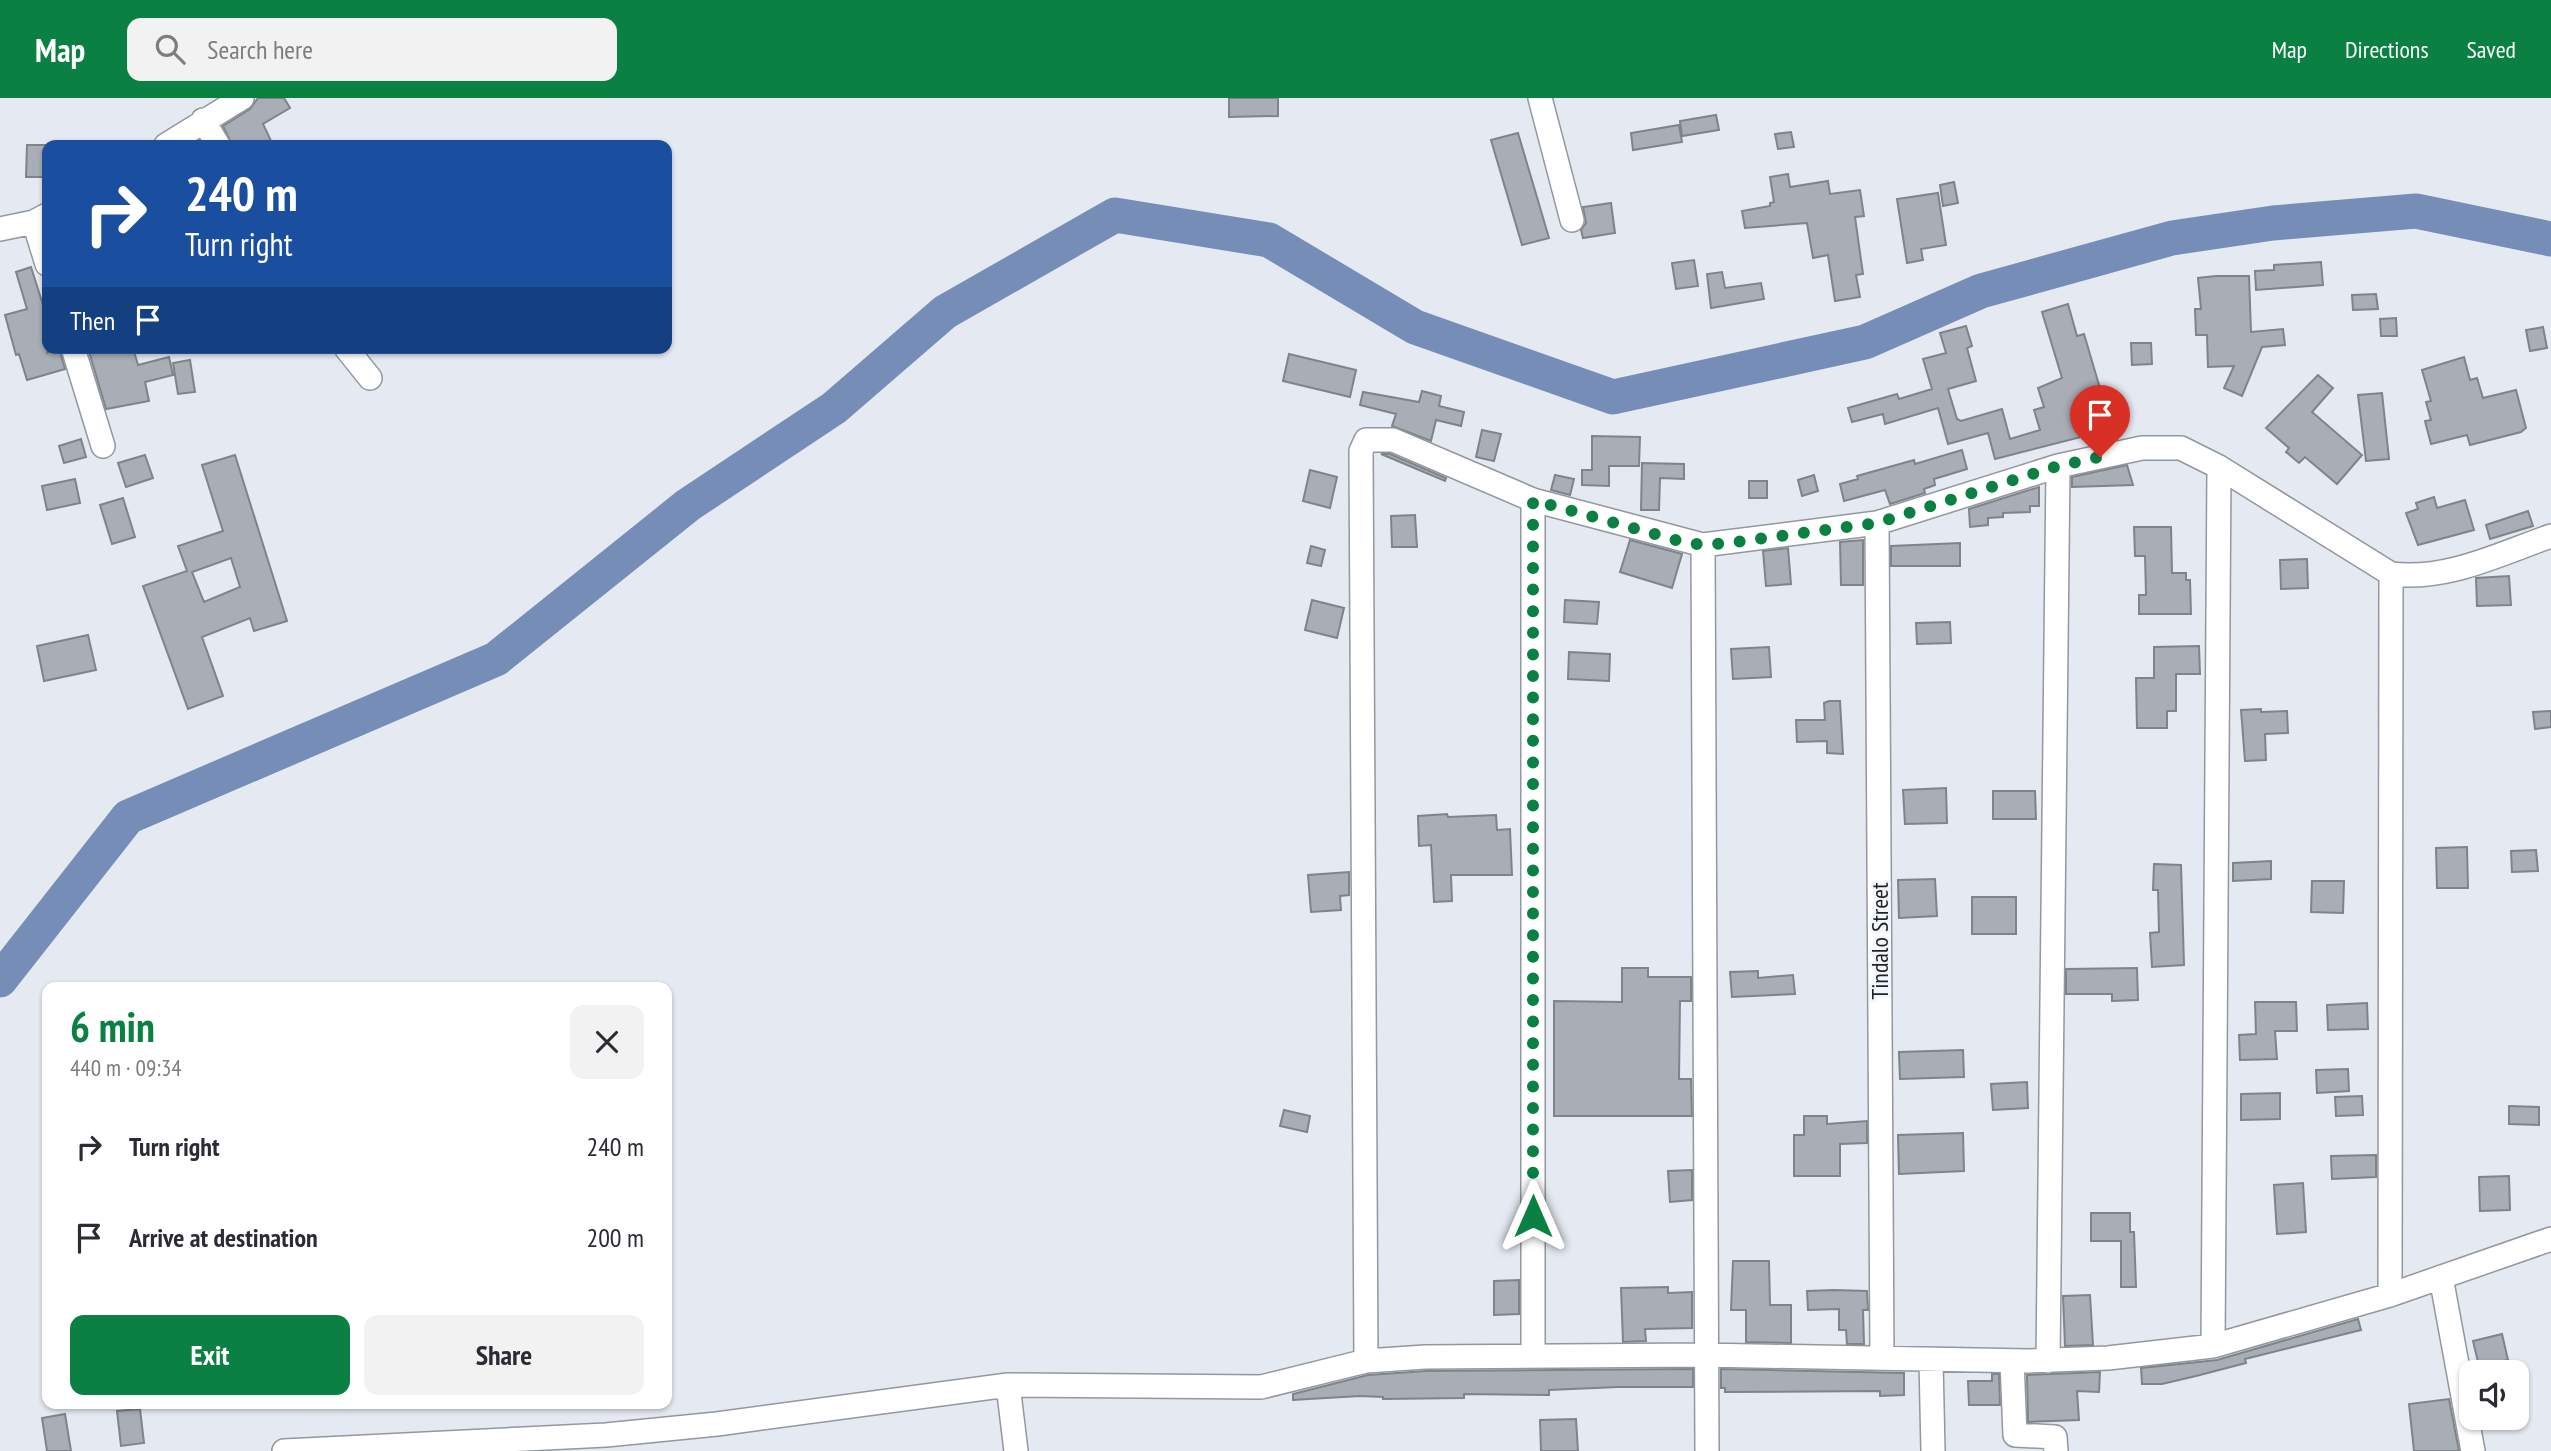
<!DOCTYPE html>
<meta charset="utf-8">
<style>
:root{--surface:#fff;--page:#f2f2f3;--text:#2b2b33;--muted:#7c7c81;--accent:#0b8043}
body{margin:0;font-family:"PT Sans Narrow",sans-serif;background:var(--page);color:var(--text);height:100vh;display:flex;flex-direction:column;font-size:26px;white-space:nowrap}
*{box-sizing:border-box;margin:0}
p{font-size:23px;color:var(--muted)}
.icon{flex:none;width:38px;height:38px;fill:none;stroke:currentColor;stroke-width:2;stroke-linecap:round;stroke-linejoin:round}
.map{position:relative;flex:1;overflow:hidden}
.details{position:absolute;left:42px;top:884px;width:630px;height:427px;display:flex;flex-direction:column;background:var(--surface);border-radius:14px;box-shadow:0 2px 5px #0004}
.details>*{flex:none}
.top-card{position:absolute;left:42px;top:42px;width:630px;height:214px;border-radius:14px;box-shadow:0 2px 5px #0004;background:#1a4fa0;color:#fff;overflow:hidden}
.buttons{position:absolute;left:2459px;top:1262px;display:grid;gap:14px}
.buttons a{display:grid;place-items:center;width:70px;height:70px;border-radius:14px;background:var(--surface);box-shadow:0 2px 5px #0004;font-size:35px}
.pin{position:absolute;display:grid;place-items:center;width:60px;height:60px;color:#fff;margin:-72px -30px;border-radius:50% 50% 50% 0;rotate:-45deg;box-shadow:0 0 7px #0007}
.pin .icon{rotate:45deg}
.me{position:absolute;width:77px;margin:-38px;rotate:0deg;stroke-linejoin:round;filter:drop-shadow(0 0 5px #0008)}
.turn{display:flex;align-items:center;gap:24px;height:147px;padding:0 28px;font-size:32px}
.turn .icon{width:91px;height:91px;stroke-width:2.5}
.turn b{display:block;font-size:49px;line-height:60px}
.then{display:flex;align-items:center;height:66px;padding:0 28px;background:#0003;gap:14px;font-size:26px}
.round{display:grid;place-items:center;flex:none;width:74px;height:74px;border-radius:14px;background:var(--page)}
.overview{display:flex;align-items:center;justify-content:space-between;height:119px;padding:0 28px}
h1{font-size:42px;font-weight:700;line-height:52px;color:var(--accent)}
.action{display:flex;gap:14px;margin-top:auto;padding:14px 28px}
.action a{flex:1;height:80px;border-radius:14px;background:var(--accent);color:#fff;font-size:28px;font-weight:700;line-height:80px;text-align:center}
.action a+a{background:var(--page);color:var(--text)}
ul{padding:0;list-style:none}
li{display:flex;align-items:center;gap:21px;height:91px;padding:0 28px}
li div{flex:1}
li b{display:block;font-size:26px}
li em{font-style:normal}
header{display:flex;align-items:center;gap:42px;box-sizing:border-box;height:98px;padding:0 35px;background:var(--accent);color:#fff}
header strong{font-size:33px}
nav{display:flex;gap:38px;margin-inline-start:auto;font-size:24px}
.search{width:490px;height:63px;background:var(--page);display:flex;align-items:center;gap:18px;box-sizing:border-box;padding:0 24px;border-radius:14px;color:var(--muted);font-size:26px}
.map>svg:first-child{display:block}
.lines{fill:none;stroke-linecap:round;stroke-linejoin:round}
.river{stroke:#768db8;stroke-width:35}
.building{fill:#a9adb5;stroke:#7f838a;stroke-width:2;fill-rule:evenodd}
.minor-casing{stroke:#93979e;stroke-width:26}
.minor{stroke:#fff;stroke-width:23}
.route{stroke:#0b8043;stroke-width:12;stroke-dasharray:0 21.6}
.labels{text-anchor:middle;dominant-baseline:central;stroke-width:6;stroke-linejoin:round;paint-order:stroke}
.street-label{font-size:24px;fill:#1f2123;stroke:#f2f6fe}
</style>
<header>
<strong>Map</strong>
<div class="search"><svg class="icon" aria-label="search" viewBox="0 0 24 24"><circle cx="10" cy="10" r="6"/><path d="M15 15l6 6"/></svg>Search here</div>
<nav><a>Map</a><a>Directions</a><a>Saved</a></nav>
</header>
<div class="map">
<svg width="2551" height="1353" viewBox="0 0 2551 1353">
<rect width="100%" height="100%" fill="#e5e9f1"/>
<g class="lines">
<path class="river" d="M0,882L128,719L496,561L688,407L834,310L945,214L1115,117L1269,142L1415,229L1613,299L1865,244L1981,193L2172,140L2273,125L2416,113L2551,141"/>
</g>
<path class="building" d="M258,0H284L290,10L263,26L273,47H232L223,28L250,11Z
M1229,0H1278V18L1229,19Z
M1716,17L1719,32L1682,38L1680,23Z
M1679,27L1682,44L1633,52L1631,35Z
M1791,34L1794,49L1778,51L1775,36Z
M1518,35L1549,140L1522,147L1491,42Z
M27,47H47V79H26Z
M1788,76L1790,89L1828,83L1830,96L1860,92L1864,118L1855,119L1863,176L1856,177L1860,199L1835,203L1828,157L1813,160L1807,125L1745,130L1742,113L1770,108V105L1774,104L1770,79Z
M1954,84L1958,105L1943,108L1940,87Z
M1938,95L1946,147L1921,151L1923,162L1907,165L1897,101Z
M1611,105L1615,135L1583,140L1581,132L1586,125L1583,109Z
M1694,162L1698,188L1676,191L1672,165Z
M2321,164L2323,187L2256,192L2255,173L2274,172V167Z
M31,169L43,207L47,206V255L59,251L65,271L27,282L19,256L16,257L5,217L27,211L16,174Z
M1722,174L1725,190L1761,185L1764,201L1711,210L1707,176Z
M2216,178H2249L2251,234L2283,231L2285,247L2262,249L2242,298L2224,290L2234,268L2208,269L2207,237H2196L2195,211H2201L2198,180Z
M2376,196L2378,211L2353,212L2352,197Z
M2068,206L2077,238L2084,236L2112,331L1995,361L1988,335L1948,346L1938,310L1885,326L1883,316L1852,324L1848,310L1897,296L1899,301L1932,291L1923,261L1946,255L1940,235L1966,228L1972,248L1967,250L1976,283L1948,291L1957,321L1961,323L2002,311L2010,341L2040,332L2034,312L2044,309L2038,290L2062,280L2042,214Z
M2396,220L2397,238H2381L2380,221Z
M2543,229L2547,250L2530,253L2526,232Z
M2131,245H2151L2152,266L2132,267Z
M88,250H133L138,267L169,259L173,277L145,284L149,303L106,311Z
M1289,256L1356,272L1350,299L1283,283Z
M2464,259L2470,282L2477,280L2483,300L2516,292L2526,330L2521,334L2470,347L2467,337L2431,346L2425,323L2431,322L2426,304L2431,303L2422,272Z
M190,262L195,294L178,296L173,265Z
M2318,277L2333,290L2312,314L2362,357L2337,386L2305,359L2299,365L2286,354L2289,350L2266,330Z
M1422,293L1441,298L1439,308L1464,314L1461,328L1436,322L1431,343L1392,328L1396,316L1360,307L1363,294L1419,304Z
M2382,295L2389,361L2366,363L2358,297Z
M1482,332L1501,336L1494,363L1476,359Z
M1592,338L1640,339L1639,368H1609V388L1582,387V372H1592Z
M81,341L86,359L64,365L59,348Z
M1962,352L1967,371L1934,381L1935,387L1924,391L1925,395L1890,406L1885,392L1844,403L1840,386L1858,381L1857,378L1914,362L1915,366Z
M1381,356H1390L1446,380L1445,383Z
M145,357L153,380L126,389L118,365Z
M235,357L287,523L254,533L250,520L202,539L223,598L188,611L143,488L187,473L178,448L223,433L202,367ZM231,460L240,489L204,504L192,474Z
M1642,365L1684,366V381L1660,380L1659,412H1641Z
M2127,367L2133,387L2072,389V379Z
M1310,372L1337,379L1330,410L1303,403Z
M1555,377L1574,381L1570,397L1551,392Z
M1814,377L1818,393L1802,398L1798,382Z
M75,381L80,405L47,412L42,388Z
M1749,383H1767V400H1749Z
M2039,389V408H2030V414L2003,415V419L1988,420V427L1970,429L1969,411Z
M2434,399L2437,410L2465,402L2474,432L2418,447L2406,415L2418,411L2416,405Z
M123,400L135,439L112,446L100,407Z
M2528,413L2533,428L2490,441L2486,427Z
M1415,417L1417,449H1392L1391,418Z
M2134,429H2171L2172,475H2186V482H2190L2191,516H2139V497H2146L2145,458H2135Z
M1630,442L1682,456L1672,490L1620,474Z
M1863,442V487H1841L1840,444Z
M1960,445V468H1891V448Z
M1311,448L1325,452L1321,468L1307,465Z
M1788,450L1791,486L1766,488L1763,453Z
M2307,461L2308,490L2281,491L2280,462Z
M2509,478L2511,507L2477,508L2476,480Z
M1312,502L1344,510L1337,540L1305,532Z
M1565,502L1599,504L1597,526L1564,524Z
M1950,524L1951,545L1917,546L1916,525Z
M88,537L96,572L44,583L37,548Z
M2199,548L2200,576H2176V613H2167V630H2137L2136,580H2154V549Z
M1769,549L1771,579L1733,581L1731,551Z
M1569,554L1610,556L1609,583L1568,581Z
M1829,603H1840L1843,656L1827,655V643L1797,644L1796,622H1825L1824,605Z
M2261,611V614L2287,613L2288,635L2265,636L2266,662L2245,663L2241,612Z
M2551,613V629L2535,631L2533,614Z
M1946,690L1947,725L1905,726L1903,692Z
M1993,693H2035L2036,721H1993Z
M1447,716L1448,719L1496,717L1497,732L1510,731L1512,777H1451L1452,803L1434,804L1431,747L1419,748L1418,718Z
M2467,749L2468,790H2437L2436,750Z
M2536,752L2538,773L2512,774L2511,753Z
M2271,763V781L2233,783V765Z
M2154,766L2181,767L2184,867L2152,869L2150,835L2159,834L2158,792H2153Z
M1349,774V797L1340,798L1341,812L1311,814L1308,777Z
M1935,781L1937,818L1899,820L1898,782Z
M2312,783H2344L2343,815L2311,814Z
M1972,799H2016V836H1972Z
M1622,870H1648V879H1691V903H1680L1679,981H1691L1692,1018H1554V903L1622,904Z
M2137,870L2138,902L2112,903V896H2066V871Z
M1758,873V880L1793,877L1795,896L1732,899L1730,874Z
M2255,904H2296L2297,933H2275L2277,961L2240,962L2239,937L2256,936Z
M2367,905L2368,931L2328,932L2327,907Z
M1963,952L1964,979L1900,981L1899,954Z
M2348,971L2349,993L2317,995L2316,972Z
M2027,984L2028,1010L1993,1012L1991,986Z
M2280,995V1021L2241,1022V996Z
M2362,998L2363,1017L2336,1018L2335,999Z
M2509,1008L2539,1009V1027L2509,1026Z
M1284,1012L1310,1018L1307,1034L1280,1028Z
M1804,1018H1827V1026L1867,1023V1045L1840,1046V1078H1794V1037H1804Z
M1963,1035L1964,1073L1899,1076L1898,1037Z
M2376,1057V1079L2332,1081L2331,1058Z
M1692,1072V1102L1670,1104L1668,1073Z
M2509,1078L2510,1112L2480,1113L2479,1079Z
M2303,1085L2306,1134L2277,1136L2274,1087Z
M2091,1115H2130V1134H2134L2136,1189H2121V1143H2091Z
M1733,1163H1769L1770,1207H1791V1245L1746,1244V1212H1731Z
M1519,1182V1216L1494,1217V1183Z
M1668,1189V1195L1692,1194V1230L1645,1231L1646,1243L1623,1244L1621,1190Z
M1834,1192L1867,1193L1868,1212H1863L1864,1246H1847L1846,1232H1839V1211L1808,1212L1807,1193Z
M2090,1197L2093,1247L2065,1248L2063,1198Z
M2358,1221L2361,1232L2245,1261L2246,1265L2196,1278L2162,1286H2142L2141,1270L2217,1262Z
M2502,1236L2508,1262L2479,1268L2473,1243Z
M1693,1271V1289H1618L1549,1292V1297L1464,1296V1300L1383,1301V1299L1360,1298L1293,1302V1296L1368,1277L1426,1273Z
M1721,1271L1904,1275V1297L1880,1298V1293L1725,1294V1290H1721Z
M2100,1274L2099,1294L2077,1293L2079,1322L2028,1324L2027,1277Z
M1992,1276H1999L2000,1307H1969L1968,1283H1992Z
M2449,1301L2459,1353H2414L2409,1306Z
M140,1311L144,1345L121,1348L117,1313Z
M65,1316L71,1353H47L42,1320Z
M1576,1321L1578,1353H1541L1540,1322Z"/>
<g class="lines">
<g class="minor-casing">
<path id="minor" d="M1540,0L1572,122
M203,22L218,47
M166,47L242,0
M34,124L47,166
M0,131L34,124L47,117
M73,250L103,348
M346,250L370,280
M1877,425L1882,1260
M1703,447L1707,1353
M2441,1179L2473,1353
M2390,1197L2391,476
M2213,1248L2219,369
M1533,1256V402
M1366,1263L1361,353L1366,342H1393L1533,402L1703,447L1877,425L2058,368L2142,350H2181L2219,369L2391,476C2447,483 2499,456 2551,438
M1931,1263L1933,1353
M2012,1263L2015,1337L2055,1339L2056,1353
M2048,1263L2058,368
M1008,1287L1016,1353
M284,1353L606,1337L717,1326L1008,1287L1261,1289L1366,1263L1425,1259L1704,1257L2028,1263L2108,1260L2213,1248L2390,1197L2551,1141"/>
</g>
<use href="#minor" class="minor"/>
</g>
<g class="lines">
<path class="route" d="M1533,1118V402L1683,444L1703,447L1728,445L1877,425L2058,368L2100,359"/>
</g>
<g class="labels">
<g class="street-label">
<text transform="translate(1879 843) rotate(-90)">Tindalo Street</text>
</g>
</g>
</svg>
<div class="buttons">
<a><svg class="icon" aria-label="sound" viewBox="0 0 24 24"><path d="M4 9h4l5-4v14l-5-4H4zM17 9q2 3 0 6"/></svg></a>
</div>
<div class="pin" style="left:2100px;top:359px;background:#d93025"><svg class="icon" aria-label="arrive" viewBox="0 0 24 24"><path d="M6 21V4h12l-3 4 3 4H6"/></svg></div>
<svg class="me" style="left:1533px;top:1118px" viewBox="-20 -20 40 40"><path d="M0-17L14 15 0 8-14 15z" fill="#0b8043" stroke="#fff" stroke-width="4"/></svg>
<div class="top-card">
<div class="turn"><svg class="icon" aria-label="right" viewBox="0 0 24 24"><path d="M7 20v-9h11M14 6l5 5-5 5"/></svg><div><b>240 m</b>Turn right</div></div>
<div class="then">Then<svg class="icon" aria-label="arrive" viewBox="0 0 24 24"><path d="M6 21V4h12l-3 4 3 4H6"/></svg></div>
</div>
<section class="details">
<div class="overview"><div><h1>6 min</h1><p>440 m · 09:34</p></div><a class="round"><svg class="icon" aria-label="close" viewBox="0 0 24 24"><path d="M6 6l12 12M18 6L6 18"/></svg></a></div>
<ul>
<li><svg class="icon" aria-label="right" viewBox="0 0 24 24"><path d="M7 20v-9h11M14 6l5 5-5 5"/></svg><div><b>Turn right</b></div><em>240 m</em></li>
<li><svg class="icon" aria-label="arrive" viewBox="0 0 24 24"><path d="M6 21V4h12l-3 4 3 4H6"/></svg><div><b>Arrive at destination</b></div><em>200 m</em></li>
</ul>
<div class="action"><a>Exit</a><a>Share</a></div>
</section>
</div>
